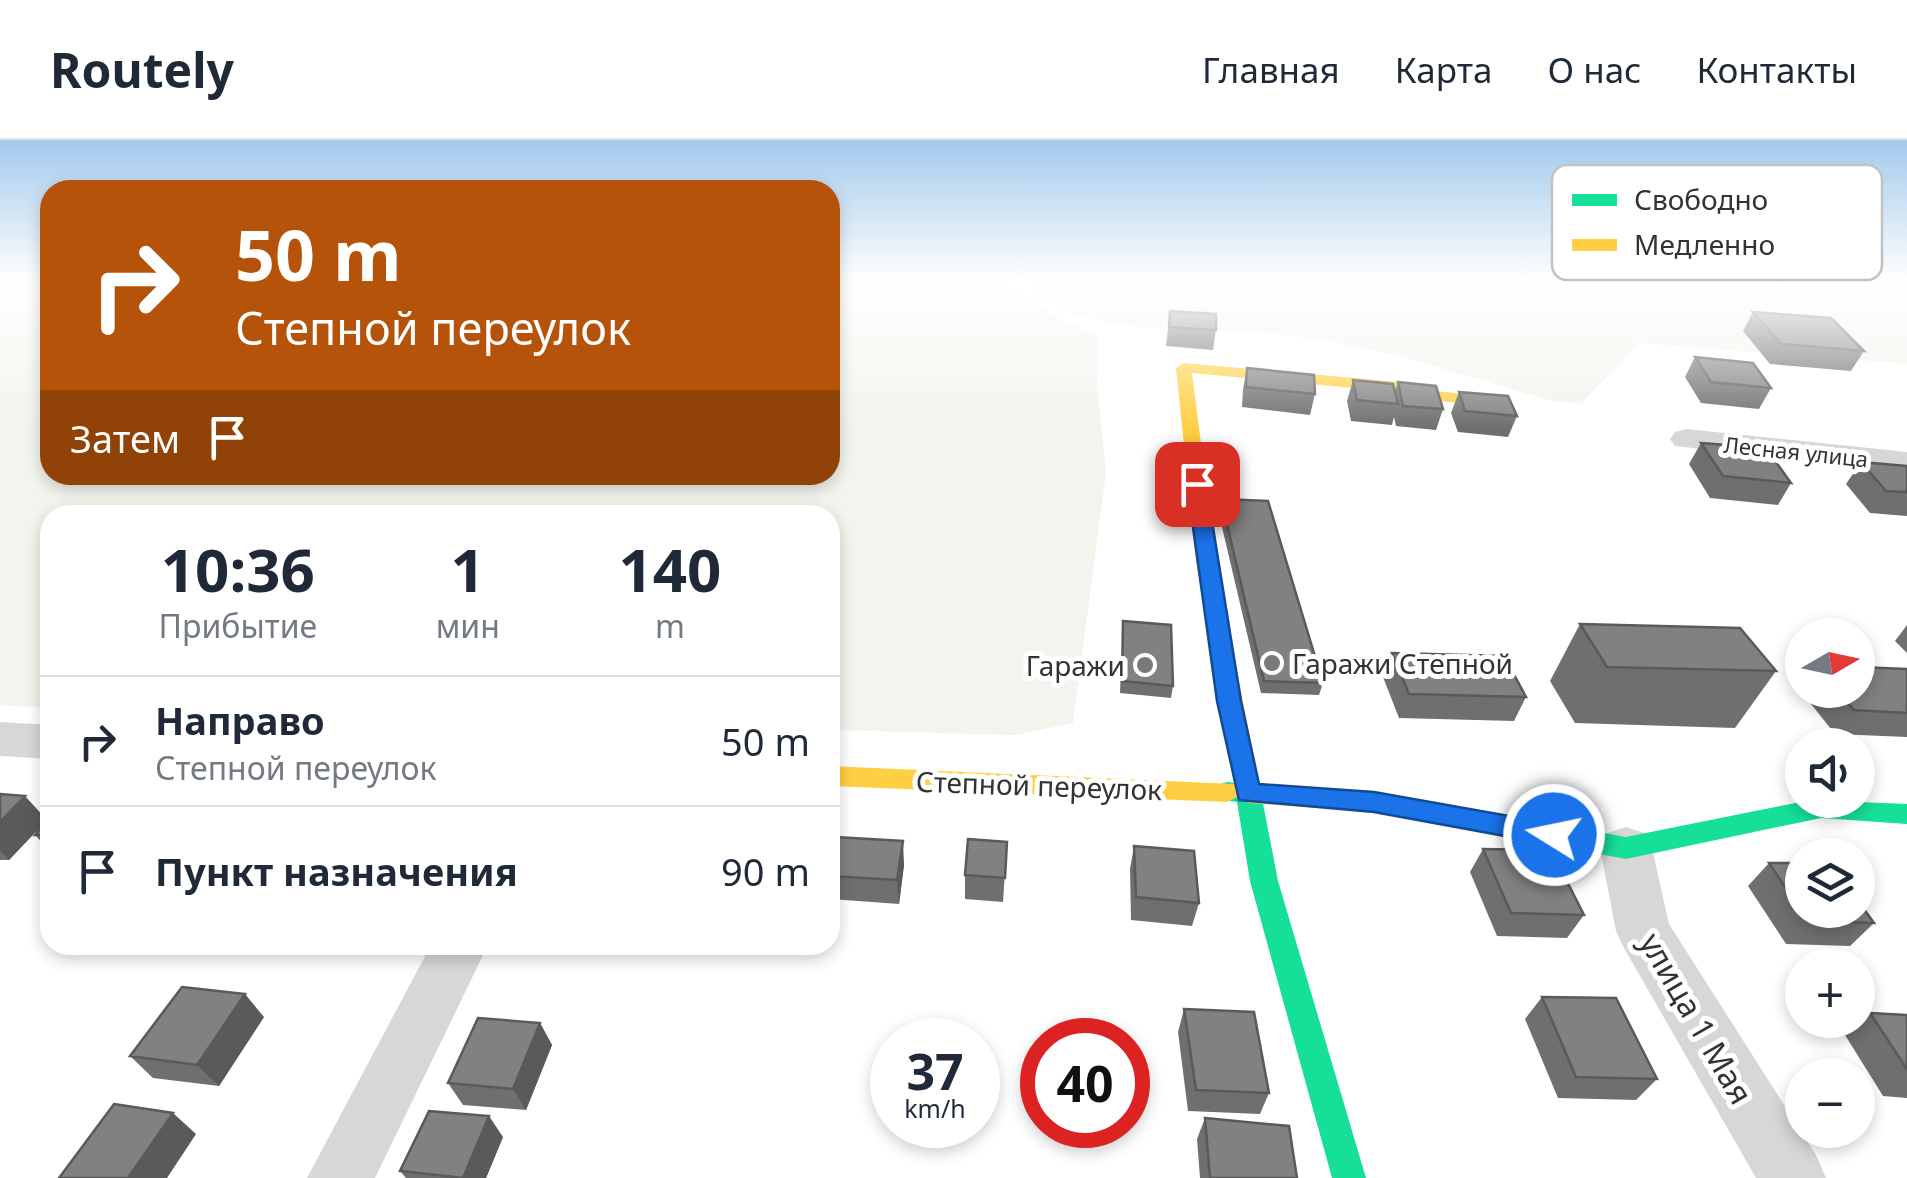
<!DOCTYPE html>
<html lang="ru">
<meta charset="utf-8">
<style>
:root{--surface:#fff;--page:#f6f6f7;--text:#1f2937;--muted:#747a83;--line:#e0e1e3}
body{margin:0;font-family:"Noto Sans",sans-serif;background:var(--page);color:var(--text);height:100vh;display:flex;flex-direction:column;font-size:38px;white-space:nowrap}
*{box-sizing:border-box;margin:0}
p{font-size:32px;color:var(--muted)}
.icon{flex:none;width:55px;height:55px;fill:none;stroke:currentColor;stroke-width:2;stroke-linecap:round;stroke-linejoin:round}
.map{position:relative;flex:1;overflow:hidden}
.drawer{position:absolute;left:40px;top:365px;width:800px;height:450px;display:flex;flex-direction:column;background:var(--surface);border-radius:30px;box-shadow:0 5px 15px #0003}
.drawer>*{flex:none}
.top-card{position:absolute;left:40px;top:40px;width:800px;height:305px;border-radius:30px;box-shadow:0 5px 15px #0003;background:#b45309;color:#fff;overflow:hidden}
.needle{width:65px;rotate:81deg}
.tools{position:absolute;left:1785px;top:478px;display:grid;gap:20px}
.tools a{display:grid;place-items:center;width:90px;height:90px;border-radius:50%;background:var(--surface);box-shadow:0 5px 15px #0003;font-size:50px}
.speed{position:absolute;left:870px;top:878px;display:flex;gap:20px;font-size:50px;font-weight:700;text-align:center}
.speed>*{display:grid;place-content:center;width:130px;height:130px;border-radius:50%;background:var(--surface);box-shadow:0 5px 15px #0003;line-height:1}
.speed small{font-size:25px;font-weight:400}
.speed .limit{border:15px solid #d22;background:#fff;color:#111}
.pin{position:absolute;display:grid;place-items:center;width:85px;height:85px;color:#fff;margin:-42px;border-radius:20px;box-shadow:0 5px 15px #0006}
.me{position:absolute;width:110px;margin:-55px;rotate:280deg;stroke-linejoin:round;filter:drop-shadow(0 0 8px #0008)}
.turn{display:flex;align-items:center;gap:35px;height:210px;padding:0 30px;font-size:45px}
.turn .icon{width:130px;height:130px;stroke-width:2.5}
.turn b{display:block;font-size:70px;line-height:85px}
.then{display:flex;align-items:center;height:95px;padding:0 30px;background:#0003;gap:20px;font-size:38px}
.eta{display:flex;justify-content:space-evenly;align-items:center;height:170px;text-align:center}
.eta b{font-size:60px;font-weight:700;line-height:70px}
ul{padding:0;list-style:none}
li{display:flex;align-items:center;gap:30px;height:130px;padding:0 30px;border-top:2px solid var(--line)}
li div{flex:1}
li b{display:block;font-size:38px}
li em{font-style:normal}
header{display:flex;align-items:center;gap:60px;box-sizing:border-box;height:140px;padding:0 50px;background:var(--surface);border-bottom:2px solid var(--line)}
header strong{font-size:48px}
nav{display:flex;gap:55px;margin-inline-start:auto;font-size:35px}
.map>svg:first-child{display:block}
.green{fill:#f1f5ed}
.lines{fill:none;stroke-linecap:round;stroke-linejoin:round}
.street{fill:#d7d7d7;fill-rule:evenodd}
.fast{fill:#16e098;fill-rule:evenodd}
.slow{fill:#ffcf43;fill-rule:evenodd}
.wall{fill:#6f6f6f}
.shaded-wall{fill:#5a5a5a}
.building{fill:#818181;stroke:#5a5a5a;stroke-width:2.5}
.route{fill:#1a73e8;stroke:#114b97;stroke-width:2.5}
.poi-dot{fill:#7a7a7a;stroke:#fff;stroke-width:4}
.labels{text-anchor:middle;dominant-baseline:central;stroke-width:10;stroke-linejoin:round;paint-order:stroke}
.far-street-label{font-size:22px;fill:#333;stroke:#fff}
.poi-label{font-size:28px;fill:#333;stroke:#fff;text-anchor:start}
.street-label{font-size:28px;fill:#333;stroke:#fff}
.near-street-label{font-size:32px;fill:#333;stroke:#fff}
.key{fill:#fff;stroke:#c2c2c2;stroke-width:2.5}
.key-label{font-size:28px;fill:#333}
</style>
<header>
<strong>Routely</strong>
<nav><a>Главная</a><a>Карта</a><a>О нас</a><a>Контакты</a></nav>
</header>
<div class="map">
<svg width="1907" height="1038" viewBox="0 0 1907 1038">
<rect width="100%" height="100%" fill="#fff"/>
<path class="green" d="M0,143H50V335H830V143H1005L1061,180L1097,196V242L1106,333L1073,583L1016,595L830,590V375H50V568L0,565Z
M1031,143H1907V149L1901,151L1907,154V224L1639,203L1581,264L1548,260L1405,217L1319,199L1255,191L1134,187L1073,174L1031,153Z"/>
<g class="lines">
<path class="street" d="M1686,289L1907,312V332L1675,306L1670,299L1675,292Z
M0,582L50,585V619L0,616Z
M1626,687L1644,693L1652,708L1669,784L1816,1015L1826,1038H1756L1624,808L1616,791L1600,708L1608,693Z
M431,805H488L375,1038H307Z"/>
<path class="fast" d="M1227,642L1257,646L1261,653L1278,741L1366,1038H1332L1250,741L1237,662L1218,659L1214,652L1218,645Z
M1317,648L1373,652L1626,697L1810,660L1907,664V684L1821,678L1626,719L1373,672L1308,665L1304,658L1308,651Z"/>
<path class="slow" d="M1184,223L1399,242L1416,249L1494,257L1502,262L1494,267L1413,258L1396,252L1192,233L1216,421L1259,644L1317,648L1326,651L1330,658L1326,665L1317,668L1248,663L1237,657L1227,662L830,646V626L1234,644L1196,421L1176,228Z"/>
</g>
<path class="wall" d="M1170,171L1216,190L1213,210L1166,206Z
M1753,172L1864,211L1851,231L1770,224L1743,191Z
M1695,217L1771,248L1759,269L1701,263L1685,237Z
M1247,228L1315,254L1310,275L1242,267L1243,249Z
M1353,240L1395,251L1398,242L1443,269L1436,290L1396,286L1394,277L1392,285L1351,281L1347,261Z
M1459,252L1517,276L1508,297L1458,292L1451,273Z
M1701,303L1791,343L1778,365L1710,358L1689,324Z
M1861,322L1907,326V376L1870,373L1846,344Z
M1221,359L1323,543L1319,555L1261,553L1218,370Z
M1123,481L1173,546L1171,558L1120,553Z
M1580,484L1776,531L1735,588L1575,583L1550,541Z
M1907,485V513L1895,501Z
M1392,513L1526,557L1514,581L1399,578L1383,537Z
M1907,529V597L1835,594L1799,549L1802,544V550H1858Z
M0,654L47,680L9,720H0Z
M50,677V711L35,695Z
M1007,702L1003,762L965,759V735Z
M1134,706L1199,763L1192,786L1131,780L1130,729Z
M1483,709L1584,775L1567,798L1497,796L1470,732Z
M1769,723L1874,783L1850,806L1786,804L1748,746Z
M904,725L899,764L831,759L830,726Z
M1542,857L1657,939L1636,960L1558,958L1525,879Z
M1184,869L1269,953L1260,974L1188,971L1178,892Z
M1870,873L1907,875V958L1883,956L1845,895Z
M264,877L219,946L153,938L130,916Z
M540,883L552,905L526,970L463,965L448,943Z
M1205,978L1297,1038H1200L1197,999Z
M503,997L486,1038H406L400,1031Z"/>
<path class="shaded-wall" d="M25,656L47,680L9,720L0,711V682Z
M903,701L904,725L899,764L897,740Z
M245,854L264,877L219,946L197,925Z
M540,883L552,905L526,970L513,949Z
M173,973L196,994L167,1038H128Z
M489,976L503,997L486,1038H463Z"/>
<path class="building" d="M1170,171L1216,174V190L1169,187Z
M1753,172L1831,178L1864,211L1781,204Z
M1695,217L1753,223L1771,248L1711,242Z
M1247,228L1314,235L1315,254L1246,247Z
M1353,240L1393,244L1398,264L1357,260Z
M1398,242L1436,246L1443,269L1403,266Z
M1459,252L1508,256L1517,276L1465,271Z
M1701,303L1766,308L1791,343L1723,336Z
M1861,322L1907,326V352L1886,351Z
M1221,359L1268,361L1323,543L1264,541Z
M1123,481L1171,485L1173,546L1122,541Z
M1580,484L1740,488L1776,531L1607,527Z
M1392,513L1504,516L1526,557L1409,554Z
M1858,527L1907,529V573L1854,570L1837,550H1858Z
M0,654L25,656L0,682Z
M50,677V695H35Z
M835,697L903,701L897,740L830,736V726Z
M968,699L1007,702L1005,738L965,735Z
M1134,706L1194,711L1199,763L1136,757Z
M1483,709L1551,710L1584,775L1511,773Z
M1769,723H1802V770H1858V761L1874,783L1808,781Z
M182,847L245,854L197,925L130,916Z
M1542,857L1616,858L1657,939L1576,937Z
M1184,869L1254,872L1269,953L1196,950Z
M1870,873L1907,875V929Z
M478,878L540,883L513,949L448,943Z
M114,964L173,973L128,1038H59Z
M429,971L489,976L463,1038L400,1031Z
M1205,978L1289,986L1297,1038H1210Z"/>
<linearGradient id="sky" x2="0" y2="1"><stop stop-color="#a3caec"/><stop offset="0.49" stop-color="#fff"/><stop offset="1" stop-color="#fff" stop-opacity="0"/></linearGradient>
<rect width="1907" height="289" fill="url(#sky)"/>
<path class="route" d="M1197,339L1206,344L1241,561L1259,644L1374,652L1554,684L1564,687L1568,695L1564,702L1554,705L1374,672L1239,660L1217,561L1187,344Z"/>
<g class="poi-dot">
<circle cx="1272" cy="523" r="10"/>
<circle cx="1145" cy="525" r="10"/>
</g>
<g class="labels">
<g class="far-street-label">
<text transform="translate(1796 311) rotate(6)">Лесная улица</text>
</g>
<g class="poi-label">
<text x="1292" y="523">Гаражи Степной</text>
<text x="1125" y="525" text-anchor="end">Гаражи</text>
</g>
<g class="street-label">
<text transform="translate(1039 645) rotate(2)">Степной переулок</text>
</g>
<g class="near-street-label">
<text transform="translate(1697 878) rotate(60)">улица 1 Мая</text>
</g>
</g>
<rect x="1552" y="25" width="330" height="115" rx="15" class="key"/>
<rect x="1572" y="54" width="45" height="12" fill="#16e098"/>
<rect x="1572" y="99" width="45" height="12" fill="#ffcf43"/>
<g class="key-label">
<text x="1634" y="70">Свободно</text>
<text x="1634" y="115">Медленно</text>
</g>
</svg>
<div class="tools">
<a><svg class="needle" viewBox="-14 -14 28 28"><path d="M0-13l5 13h-10z" fill="#e53935"/><path d="M0 13l5-13h-10z" fill="#747a83"/></svg></a>
<a><svg class="icon" aria-label="sound" viewBox="0 0 24 24"><path d="M4 9h4l5-4v14l-5-4H4zM17 9q2 3 0 6"/></svg></a>
<a><svg class="icon" aria-label="layers" viewBox="0 0 24 24"><path d="M12 4l9 5-9 5-9-5zM3 14l9 5 9-5"/></svg></a>
<a>+</a>
<a>−</a>
</div>
<div class="speed"><div>37<small>km/h</small></div><div class="limit">40</div></div>
<div class="pin" style="left:1197px;top:344px;background:#d93025"><svg class="icon" aria-label="arrive" viewBox="0 0 24 24"><path d="M6 21V4h12l-3 4 3 4H6"/></svg></div>
<svg class="me" style="left:1554px;top:695px" viewBox="-20 -20 40 40"><circle r="17" fill="#1a73e8" stroke="#fff" stroke-width="3"/><path d="M0-11L8 9 0 5-8 9z" fill="#fff"/></svg>
<div class="top-card">
<div class="turn"><svg class="icon" aria-label="right" viewBox="0 0 24 24"><path d="M7 20v-9h11M14 6l5 5-5 5"/></svg><div><b>50 m</b>Степной переулок</div></div>
<div class="then">Затем<svg class="icon" aria-label="arrive" viewBox="0 0 24 24"><path d="M6 21V4h12l-3 4 3 4H6"/></svg></div>
</div>
<section class="drawer">
<div class="eta">
<div><b>10:36</b><p>Прибытие</p></div>
<div><b>1</b><p>мин</p></div>
<div><b>140</b><p>m</p></div>
</div>
<ul>
<li><svg class="icon" aria-label="right" viewBox="0 0 24 24"><path d="M7 20v-9h11M14 6l5 5-5 5"/></svg><div><b>Направо</b><p>Степной переулок</p></div><em>50 m</em></li>
<li><svg class="icon" aria-label="arrive" viewBox="0 0 24 24"><path d="M6 21V4h12l-3 4 3 4H6"/></svg><div><b>Пункт назначения</b></div><em>90 m</em></li>
</ul>
</section>
</div>
